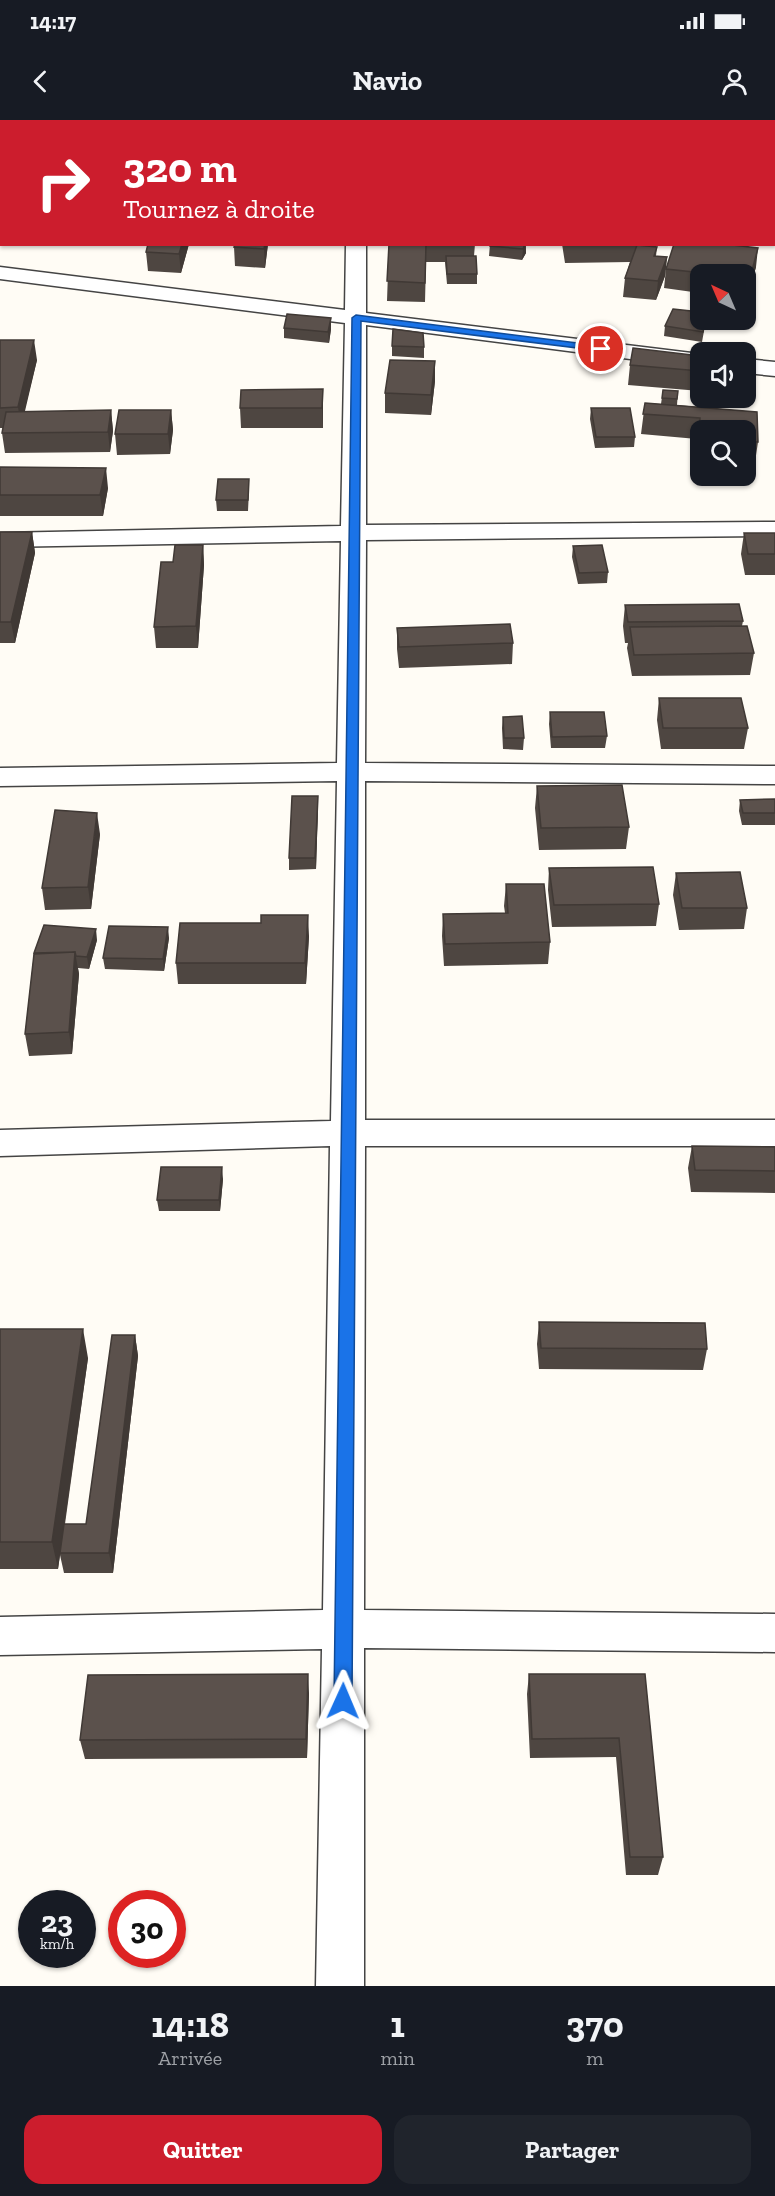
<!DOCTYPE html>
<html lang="fr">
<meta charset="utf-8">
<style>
:root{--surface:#171b24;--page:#20242c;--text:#f1f3f6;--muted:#9ea1a6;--accent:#cc1d2d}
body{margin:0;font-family:"Zilla Slab",serif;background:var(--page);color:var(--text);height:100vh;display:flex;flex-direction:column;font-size:22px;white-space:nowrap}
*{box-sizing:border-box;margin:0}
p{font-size:20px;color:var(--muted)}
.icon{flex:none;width:33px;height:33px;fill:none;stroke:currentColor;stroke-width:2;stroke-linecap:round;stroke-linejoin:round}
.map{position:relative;height:1866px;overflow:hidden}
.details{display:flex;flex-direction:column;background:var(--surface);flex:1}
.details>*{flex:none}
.guide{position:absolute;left:0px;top:0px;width:776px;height:126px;box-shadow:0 2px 4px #0004;background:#cc1d2d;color:#fff;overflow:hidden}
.needle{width:39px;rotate:316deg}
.buttons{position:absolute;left:690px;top:144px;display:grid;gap:12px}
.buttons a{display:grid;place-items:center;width:66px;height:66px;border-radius:12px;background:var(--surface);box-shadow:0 2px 4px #0004;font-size:30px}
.speed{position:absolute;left:18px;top:1770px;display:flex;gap:12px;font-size:30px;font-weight:700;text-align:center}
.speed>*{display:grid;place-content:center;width:78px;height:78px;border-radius:50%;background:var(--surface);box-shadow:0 2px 4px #0004;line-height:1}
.speed small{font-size:15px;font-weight:400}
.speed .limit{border:9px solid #d22;background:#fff;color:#111}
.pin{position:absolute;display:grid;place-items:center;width:51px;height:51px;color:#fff;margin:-26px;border:3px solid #fff;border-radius:50%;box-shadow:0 2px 6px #0007}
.me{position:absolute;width:66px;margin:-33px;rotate:1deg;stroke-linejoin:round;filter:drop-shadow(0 0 4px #0008)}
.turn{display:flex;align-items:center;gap:21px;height:126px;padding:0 24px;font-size:27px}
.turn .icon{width:78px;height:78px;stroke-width:2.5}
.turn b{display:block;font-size:42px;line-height:51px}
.eta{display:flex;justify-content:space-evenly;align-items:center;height:102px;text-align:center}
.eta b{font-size:36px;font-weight:800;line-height:42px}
.button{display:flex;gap:12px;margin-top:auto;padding:12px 24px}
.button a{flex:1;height:69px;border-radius:18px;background:var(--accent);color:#fff;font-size:24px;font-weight:800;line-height:69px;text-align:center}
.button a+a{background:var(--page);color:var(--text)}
.status{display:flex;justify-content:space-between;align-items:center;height:42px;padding:0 30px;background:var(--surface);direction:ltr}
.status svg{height:16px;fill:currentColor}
header{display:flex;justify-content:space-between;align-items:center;height:78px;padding:0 24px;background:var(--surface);font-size:27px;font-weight:800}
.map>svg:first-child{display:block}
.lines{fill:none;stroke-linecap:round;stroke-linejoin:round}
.minor-casing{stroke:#444;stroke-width:3}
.minor{fill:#fff;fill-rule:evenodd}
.wall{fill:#4e4641}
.shaded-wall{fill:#403935}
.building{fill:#5b514c;stroke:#403935;stroke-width:1.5}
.route{fill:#1a73e8;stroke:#114b97;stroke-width:1.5}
</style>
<div class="status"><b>14:17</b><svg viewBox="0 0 49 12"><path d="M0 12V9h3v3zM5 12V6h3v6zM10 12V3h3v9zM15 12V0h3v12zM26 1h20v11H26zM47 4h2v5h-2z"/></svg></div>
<header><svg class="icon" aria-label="back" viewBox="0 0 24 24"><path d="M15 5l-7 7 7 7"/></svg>Navio<svg class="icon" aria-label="person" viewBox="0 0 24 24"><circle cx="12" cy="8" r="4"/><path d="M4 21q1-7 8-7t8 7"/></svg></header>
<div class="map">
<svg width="775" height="1866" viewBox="0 0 775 1866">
<rect width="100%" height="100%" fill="#fffcf5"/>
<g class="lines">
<g class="minor-casing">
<path id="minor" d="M342,0H360V2H342Z
M0,19H2V31H0Z
M346,124H366V193L700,234V248L366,205V405L775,402V416L366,420L365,643L775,646V664L365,661V1000H775V1026H365L364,1490L775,1494V1532L364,1528V1866H316L322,1529L0,1535V1497L323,1490L330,1026L0,1036V1010L331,1001L337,661L0,666V648L337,643L341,421L0,427V413L341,406L345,203L0,159V147L345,190Z
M746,239L775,242V256L746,253Z"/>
</g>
<use href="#minor" class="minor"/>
</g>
<path class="wall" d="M291,0H324V2H291Z
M382,0H453V2H382Z
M457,0H477V2H457Z
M745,0H775V45H774V2H745Z
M2,81V108H0V82Z
M774,93H775V124H774Z
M189,124L181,153L148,151L146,132Z
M268,124L265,148L235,146L234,127Z
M389,124H475L474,136L477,154V164H447L445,142H426L425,182L387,181Z
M490,124H526V133L522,140L489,136Z
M562,124H638V126L657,127L656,136L667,137L665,156L656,180L623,177L625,158L630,142L565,143Z
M756,147L747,178H746V154H700V173L664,168L666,149Z
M331,198V209L329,223L284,218V208Z
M700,200H706L702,222L664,216L665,206Z
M0,220L37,240L24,292L111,290L113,311L110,332L5,333L2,313L3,308H0Z
M392,226L424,227V238L392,236Z
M700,236V271L628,265L630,245Z
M435,241V261L431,295L385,293V273Z
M323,269V308H241L240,288Z
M663,270L678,271L677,285L757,292L758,322L755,342L746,341V310H700V337H696L697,319L641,314L645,283L661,284Z
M591,288L635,317L634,327L595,328L590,299Z
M171,290L173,310L170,334L117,335L115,314Z
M0,347L108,368L103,396H0Z
M249,370L248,391H217L216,380Z
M0,412H32L35,433L15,523H0Z
M744,413H775V455H745L741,434Z
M203,425L204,445L198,528H156L154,507Z
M573,426L608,452L607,463L578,464L572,437Z
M625,485L743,501L742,506L754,533L750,555L632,556L627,528L628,523H625L623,506Z
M397,508L513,523L512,544L399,548L397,529Z
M659,578L748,608L744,629H661L657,600Z
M550,592L607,616L605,628H551L549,604Z
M503,597L524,618L523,630L503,629L502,608Z
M537,666L629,707L626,729L539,730L535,688Z
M775,679V705H742L739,691L740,680Z
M318,687L316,749L289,750V738Z
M100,714L91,789L45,790L42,768Z
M549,748L659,784L656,806L552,807L548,770Z
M676,753L747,788L744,809L679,810L673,775Z
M506,764L550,822L548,844L444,846L442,816L443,794L505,793L504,786Z
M309,816L306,864H178L176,843Z
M169,818L164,851L105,849L103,838Z
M97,820L89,849L78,848L79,854L72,934L29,936L25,914L34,833Z
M692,1026L775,1027V1073L691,1072L688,1048Z
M223,1059L220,1091H159L157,1080Z
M539,1202L707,1229L703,1250L539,1249L537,1224Z
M0,1209L88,1238L65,1404H86L135,1215L138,1236L113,1453H64L60,1435L58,1449H0Z
M529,1554H645L663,1737L658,1755H626L616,1637L530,1638L527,1574Z
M309,1573L307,1638L85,1639L80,1620Z"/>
<path class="shaded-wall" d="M182,124H189L181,153L179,134Z
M265,124H268L265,148L264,129Z
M525,124L526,133L522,140L523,129Z
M758,128L756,147L747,178L750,158Z
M667,137L665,156L656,180L658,161Z
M331,198V209L329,223L328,212Z
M34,220L37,240L21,308L18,287Z
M435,241V261L431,295V275Z
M323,269V308L322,288Z
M111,290L113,311L110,332L108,312Z
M171,290L173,310L170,334L168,314Z
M106,348L108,368L103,396L100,375Z
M32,412L35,433L15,523L11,502Z
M203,425L204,445L198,528L196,506Z
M318,676V687L316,749L315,738Z
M97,693L100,714L91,789L88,767Z
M308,795L309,816L306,864L305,843Z
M168,807L169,818L164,851L163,839Z
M96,809L97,820L89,849L87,837Z
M75,832L79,854L72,934L69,912Z
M222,1047L223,1059L220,1091L219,1080Z
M83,1209L88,1238L58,1449L52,1422Z
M135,1215L138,1236L113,1453L109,1433Z
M308,1554L309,1573L307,1638L306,1619Z"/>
<path class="building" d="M244,0H283V2H244Z
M398,0H451L450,2H412Z
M745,0H775V27H774V2H745Z
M1,81H2V98H0Z
M774,93H775V105H774Z
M148,124H182L179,134L146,132Z
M235,124H265L264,129L234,127Z
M389,124H426L425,163L387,161Z
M490,124H525L523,129L490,126Z
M674,124H724L758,128L750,158H746V154H713L666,149Z
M637,125L657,127L654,136L667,137L658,161L625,158Z
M446,136H476L477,154H447Z
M673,189L700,192V200H705L703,212L665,206Z
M287,194L331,198L328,212L284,208Z
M393,209L423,213L424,227L392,226Z
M0,220H34L18,287L0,288Z
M633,228L700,236V251L630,245Z
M390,240L435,241L431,275L385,273Z
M323,269L322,288H240L241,270Z
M663,270L678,271L677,279L662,278Z
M645,283L757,292L758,322L746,321V310H700V317H699L700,298L643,294Z
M591,288H630L635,317H596Z
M111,290L108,312L2,313L6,292Z
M119,290H171L168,314H115Z
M0,347L106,348L100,375H0Z
M218,359H249L248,380H216Z
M0,412H32L11,502H0Z
M744,413H775V434H748Z
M175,425H203L196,506L154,507L161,442H173Z
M602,425L608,452L579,453L573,426Z
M739,484L743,501L628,502L625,485Z
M510,504L513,523L399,527L397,508Z
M747,506L754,533L634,535L630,507Z
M659,578H741L748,608H663Z
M550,592H604L607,616L552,617Z
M522,596L524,618H504L503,597Z
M622,665L629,707L541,708L537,666Z
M292,676H318L315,738H289Z
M775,679V693H743L740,680Z
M55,690L97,693L88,767L42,768Z
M653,747L659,784L554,785L549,748Z
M740,752L747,788H682L676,753Z
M506,764H544L550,822L445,824L443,794L508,793Z
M261,795H308L305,843H176L180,803H261Z
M44,805L96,809L87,837L76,836L75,832L34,833Z
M109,806L168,807L163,839L103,838Z
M75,832L69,912L25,914L34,834Z
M692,1026L775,1027V1051L695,1050Z
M161,1047H222L219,1080H157Z
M539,1202L705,1203L707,1229L541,1228Z
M0,1209H83L52,1422H0Z
M112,1215H135L109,1433H60L64,1404H86Z
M308,1554L306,1619L80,1620L88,1555Z
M529,1554H645L663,1737H630L619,1618L532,1619Z"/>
<path class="route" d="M356,195L601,226L606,229L601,231L361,201L352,1581L349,1587L343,1589L336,1587L334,1581L352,198Z"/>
</svg>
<div class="buttons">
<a><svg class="needle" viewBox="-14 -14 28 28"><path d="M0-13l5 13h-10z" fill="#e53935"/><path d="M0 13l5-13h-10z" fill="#9ea1a6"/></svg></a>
<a><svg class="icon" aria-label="sound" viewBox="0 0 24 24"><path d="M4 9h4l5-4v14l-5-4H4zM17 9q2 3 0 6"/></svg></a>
<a><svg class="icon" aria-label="search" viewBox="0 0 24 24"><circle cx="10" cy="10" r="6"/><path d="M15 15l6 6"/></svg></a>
</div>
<div class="speed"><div>23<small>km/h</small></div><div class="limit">30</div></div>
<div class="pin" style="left:601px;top:229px;background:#d93025"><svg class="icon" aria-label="arrive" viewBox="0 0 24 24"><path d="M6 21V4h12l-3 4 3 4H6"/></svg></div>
<svg class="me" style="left:343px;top:1581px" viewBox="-20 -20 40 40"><path d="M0-17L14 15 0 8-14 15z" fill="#1a73e8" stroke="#fff" stroke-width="4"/></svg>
<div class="guide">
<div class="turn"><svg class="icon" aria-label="right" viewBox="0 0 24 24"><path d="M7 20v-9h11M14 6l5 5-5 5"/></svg><div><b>320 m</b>Tournez à droite</div></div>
</div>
</div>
<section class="details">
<div class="eta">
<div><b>14:18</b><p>Arrivée</p></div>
<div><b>1</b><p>min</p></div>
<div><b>370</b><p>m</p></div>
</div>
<div class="button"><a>Quitter</a><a>Partager</a></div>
</section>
